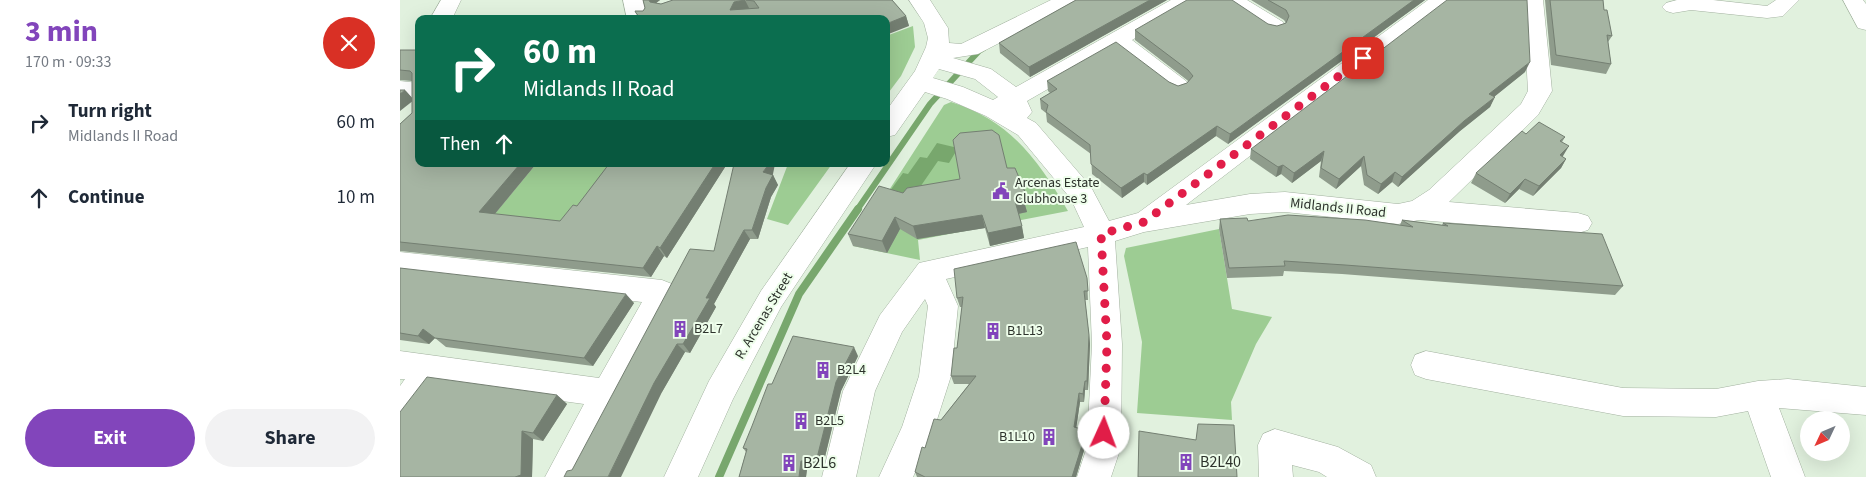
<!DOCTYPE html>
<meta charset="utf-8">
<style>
:root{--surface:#fff;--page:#f2f2f3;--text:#1f2937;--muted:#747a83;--accent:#8245bb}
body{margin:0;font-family:"Source Sans 3",sans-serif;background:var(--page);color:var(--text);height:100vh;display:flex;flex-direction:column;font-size:19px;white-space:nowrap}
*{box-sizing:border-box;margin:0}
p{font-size:16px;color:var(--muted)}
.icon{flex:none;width:28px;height:28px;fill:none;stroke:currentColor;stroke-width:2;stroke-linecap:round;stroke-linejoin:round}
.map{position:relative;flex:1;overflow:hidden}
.side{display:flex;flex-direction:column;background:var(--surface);width:400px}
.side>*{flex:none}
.banner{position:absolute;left:15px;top:15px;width:475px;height:152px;border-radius:10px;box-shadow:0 5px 20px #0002;background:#0b6e4f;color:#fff;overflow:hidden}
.needle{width:32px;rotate:226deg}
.tools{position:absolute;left:1400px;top:411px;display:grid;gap:10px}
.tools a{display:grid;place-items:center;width:50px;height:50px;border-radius:50%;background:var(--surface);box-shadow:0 5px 20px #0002;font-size:25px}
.pin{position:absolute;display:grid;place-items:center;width:42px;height:42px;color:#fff;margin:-21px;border-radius:10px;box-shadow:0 2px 8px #0006}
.me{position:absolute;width:55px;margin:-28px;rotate:2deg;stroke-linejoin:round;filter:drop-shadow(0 0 4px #0008)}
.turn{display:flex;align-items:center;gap:18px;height:105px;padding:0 25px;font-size:22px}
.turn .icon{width:65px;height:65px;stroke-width:2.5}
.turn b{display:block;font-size:35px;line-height:42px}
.then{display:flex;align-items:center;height:48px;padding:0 25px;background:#0003;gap:10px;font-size:19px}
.round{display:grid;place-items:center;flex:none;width:52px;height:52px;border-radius:26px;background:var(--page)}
.overview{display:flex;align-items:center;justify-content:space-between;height:85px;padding:0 25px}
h1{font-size:30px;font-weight:700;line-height:38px;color:var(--accent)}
.button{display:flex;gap:10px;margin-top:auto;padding:10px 25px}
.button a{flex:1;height:58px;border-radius:30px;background:var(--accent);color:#fff;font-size:20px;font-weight:700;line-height:58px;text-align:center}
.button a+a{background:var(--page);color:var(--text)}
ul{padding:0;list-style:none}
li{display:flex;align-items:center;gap:15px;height:75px;padding:0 25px}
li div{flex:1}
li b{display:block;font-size:19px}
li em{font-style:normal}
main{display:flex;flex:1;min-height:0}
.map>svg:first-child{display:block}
.green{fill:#9dcc93}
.water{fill:#78a76d}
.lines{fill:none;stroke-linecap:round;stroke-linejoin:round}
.stream-far1{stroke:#78a76d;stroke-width:6}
.stream{stroke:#78a76d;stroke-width:8}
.minor-casing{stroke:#a2b19f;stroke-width:1}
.minor{fill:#fff;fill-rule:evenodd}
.wall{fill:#8f9c8c}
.shaded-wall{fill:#747f72}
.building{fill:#a6b5a3;stroke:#747f72}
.route{stroke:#e11d48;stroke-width:9;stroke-dasharray:0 16.2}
.labels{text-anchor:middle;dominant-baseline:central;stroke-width:4;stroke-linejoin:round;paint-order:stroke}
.poi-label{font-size:14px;fill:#2d332c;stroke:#eefeeb;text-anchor:start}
.street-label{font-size:14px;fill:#2d332c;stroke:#eefeeb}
.near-poi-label{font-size:16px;fill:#2d332c;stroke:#eefeeb;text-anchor:start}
</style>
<main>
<section class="side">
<div class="overview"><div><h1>3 min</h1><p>170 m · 09:33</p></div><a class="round" style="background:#d93025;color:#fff"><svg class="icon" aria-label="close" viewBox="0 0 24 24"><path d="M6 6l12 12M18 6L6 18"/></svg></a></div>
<ul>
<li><svg class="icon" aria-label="right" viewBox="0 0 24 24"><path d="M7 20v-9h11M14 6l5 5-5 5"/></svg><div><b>Turn right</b><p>Midlands II Road</p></div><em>60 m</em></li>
<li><svg class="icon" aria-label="ahead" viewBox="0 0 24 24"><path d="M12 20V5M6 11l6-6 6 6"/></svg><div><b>Continue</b></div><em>10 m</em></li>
</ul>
<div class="button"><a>Exit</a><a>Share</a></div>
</section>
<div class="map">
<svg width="1466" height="477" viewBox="0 0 1466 477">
<rect width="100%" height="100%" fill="#e1f1de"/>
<path class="green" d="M513,26L515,47L501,76L486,96V36Z
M551,102C611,121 638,160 668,211L518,240L520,260L453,246L544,105Z
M136,164H236L168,231L88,222Z
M388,164H432L388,225L367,219Z
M819,229L832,309L872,317L856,344L831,402L832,420L737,413L742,342L724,256L726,248Z"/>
<path class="water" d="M537,143L558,148L549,163L538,161L507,206L484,199L503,173L508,174L520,157L527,158Z"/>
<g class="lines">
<path class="stream-far1" d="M457,210L530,104L579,51L584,48"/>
<path class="stream" d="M319,477L399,294L458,209"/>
<g class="minor-casing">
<path id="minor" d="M41,0H61L52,19H30Z
M223,0H243L249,19H227Z
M509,0H530L548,28L549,43L561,44L651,0H677L674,4L578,54L553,58L591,69L616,87L771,0H796L793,4L732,40L786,81L790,86L786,91L778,94L770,91L716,50L627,101L632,112L627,118L636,123L691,187L709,221L738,213L1028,0H1051L1048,4L786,205L850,194L885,192L998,204L1012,201L1029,190L1121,104L1128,91L1123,0H1143L1152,91L1138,115L1049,202L1178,213L1188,216L1192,223L1188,230L1178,233L1019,220L998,224L885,212L850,214L744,232L715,241L722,344L721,447L711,477H677L687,447L692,344L688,247L546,279L558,306L551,376L534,429L513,477H479L502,427L519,376L528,306L525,299L502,332L475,391L456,477H422L443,391L480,315L519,263L684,227L671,199L618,135L586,116L547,99L525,92L495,135L486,137V111L515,71L526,47L528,38L524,23ZM539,69L575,79L598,97L593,100L563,87L533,78Z
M822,0H847L883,22L886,27L883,32L875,34L867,32L825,4Z
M1277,0H1313L1367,6L1376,0H1399L1383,16L1367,18L1291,10L1273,13L1266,11L1262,7L1266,3Z
M1443,0H1463L1466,4V30L1458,28Z
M0,81L19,83V99L0,97Z
M450,164H476L381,307L333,399L298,477H264L309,381L361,291Z
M0,252L262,280L272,284L276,292L180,477H145L184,404L38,384L11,421L0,426V386L5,379H0V351L199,378L242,302L0,274Z
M1026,351L1223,388L1316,389L1358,381L1388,379L1466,387V415L1379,408L1405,477H1371L1348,411L1316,417L1223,416L1026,379L1015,375L1011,365L1015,355Z
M875,429L938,447L971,465L976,477H927L919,472L892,465L893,477H859L858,445L863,434Z"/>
</g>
<use href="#minor" class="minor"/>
</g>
<path class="wall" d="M243,0H260L256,3L261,4L273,0H492L506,16L509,26L486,19H239L236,13L243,11L245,8Z
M676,0H767L630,77L600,53L599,43Z
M851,0H1025L828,144L816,136L747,185L744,182L722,198L692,174L691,154L647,122L646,113L641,109L640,99L650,93L648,91L647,81L769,82L778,86L787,83L788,81L787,80L735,40V30L868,24L877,26L886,23L884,20Z
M1145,0H1203L1204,10L1212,36L1208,42L1211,64L1206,74L1151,65Z
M0,50H19V164H136L95,214L160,221L177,206L209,164H327L267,258L264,256L251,277L0,251V124L12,113V102L5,90L12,98V81L0,80Z
M1125,72L1094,97L1090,107L1060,131L998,187L992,182L978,194L964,185L961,166L936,189L919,177L921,161L892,183L881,174L876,177L850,159L851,149Z
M1126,134L1165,137L1162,142L1163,157L1166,159L1161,168L1133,196L1119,189L1105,203L1071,183L1076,173Z
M607,168L625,192L627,205H625L627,212L619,214L624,238L590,246L585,228L517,239L500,229L487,253L453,246L448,234L503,193L560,179Z
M373,174V175L378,185L371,197L358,239H350L314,304L316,307L290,353L285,352L262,392L172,470L314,251Z
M820,219L848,221L1000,225L1002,220L1042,225L1043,223L1223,286L1215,295L942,274L884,271L883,276L827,278L819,229Z
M0,268L234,303L193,366L46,347L35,338L29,344L0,340Z
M687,278L688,300H685L690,344L688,390H685L684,402H680L676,428L686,439L685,447L676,477H517L515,472L525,448L541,420L569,384H554L551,376L557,348L562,307H560L557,298Z
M458,356L441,391L422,469H407L406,477H339L346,452L343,448L372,384Z
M157,395L167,404L143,441L133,439L132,477H0Z"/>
<path class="shaded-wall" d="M249,0H260L252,6Z
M345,0L350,10H330L334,2Z
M750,0H767L630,77L629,67Z
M1014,0H1025L828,144L830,134Z
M506,16L509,26L486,35V24Z
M1130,62L1125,72L1085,104L1089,94Z
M5,90L14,100L0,111V94Z
M1095,97L1090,107L1060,131L998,187L1002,177L1064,121Z
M817,126L816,136L747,185V175Z
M1169,146L1163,156L1154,165L1160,155Z
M924,151L921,161L892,183L894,173Z
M964,156L961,166L936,189L939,179Z
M1166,159L1161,168L1133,196L1139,186Z
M120,164H136L88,222L79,212Z
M315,164H327L267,258L260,248Z
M369,164H375L373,174L368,182L363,172Z
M883,165L881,174L876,177L878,167Z
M995,172L992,182L978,194L981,184Z
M744,173V182L722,198L721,188Z
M373,175L378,185L371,197L358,239L352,230L366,188Z
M1125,179L1119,189L1105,203L1110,194Z
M623,192H625L627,205H625L627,212L617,214L615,201Z
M582,215L585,228L517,239L513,226Z
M495,217L500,229L487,253L482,241Z
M622,226L624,238L590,246L588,233Z
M344,230L350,239L314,304L316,307L290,353L283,344L306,298Z
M257,246L264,256L251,277L243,268Z
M226,294L234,303L193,366L184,358Z
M23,329L35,338L29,344L18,336Z
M689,335L690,344L688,390L687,381Z
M277,344L285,352L262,392L221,477H208L254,383Z
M454,347L458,356L441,391L422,469L416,462L436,382Z
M685,381V390L684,402L683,394Z
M679,393L680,402L675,436L674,427Z
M157,395L167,404L143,441L133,433Z
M685,430V447L676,477H672Z
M122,431L133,439L132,477H115Z
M401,461L407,469L406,477H399Z"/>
<path class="building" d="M243,0H249L250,2L261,4L273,0H345L334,2L330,10L359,8L354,1L346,0H492L506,16L486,24V19H241L236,13L235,11H243L245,8Z
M676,0H750L629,67L599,43Z
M787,0H832L868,24L877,26L886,23L889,16L886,10L868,0H1014L830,134L817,126L747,175L744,173L721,188L691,164L690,145L646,112L648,105L640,99L657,89L647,81L716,42L769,82L778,86L787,83L793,76L788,70L735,30Z
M1047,0H1127L1130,62L1089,94L1095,97L1064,121L1002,177L995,172L981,184L967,175L964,156L939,179L921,168L924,151L894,173L883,165L878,167L851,149Z
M1150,0H1203L1204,10H1207L1212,36L1207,35L1211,64L1156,55Z
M0,50H19V164H120L79,212L160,221L173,205L177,206L209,164H315L260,248L257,246L243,268L0,242V124L12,113V73L10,71L0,70Z
M0,90H5L0,94Z
M1139,122L1165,137L1160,141L1169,146L1160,155L1166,159L1139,186L1125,179L1110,194L1076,173L1122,131L1126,134Z
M592,130L599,135L607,168H615L625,192H623L625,200L615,201L622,226L588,233L582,215L513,226L495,217L482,241L448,234L479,186L503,193L507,188L560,179L553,140L560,133Z
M334,164H369L363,172L373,175L366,188L352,230H344L306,298H310L283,344H277L254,383L208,477H164L167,471L172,470L290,249L314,251Z
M888,215L965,220L1013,227L1002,220L1048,226L1043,223L1202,234L1223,286L945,265L884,261L885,266L829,268L820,219L847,218L848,221Z
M676,242L687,278L688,291H684L689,335L687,381H685L683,394L679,393L674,427L685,430L684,439L672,477H525L515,472L522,447L525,448L534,419L541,420L576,376H551L554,348H557L563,297L557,298L554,269Z
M0,268L226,294L184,358L35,338L23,329L18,336L0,333Z
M393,336L454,347L436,382L416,462L401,461L399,477H339L347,449L343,448L352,426L368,384H372Z
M27,377L157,395L133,433L122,431L121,475L115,477H0V412Z
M798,424L834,425L837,477H738L739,431L796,440Z"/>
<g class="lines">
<path class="route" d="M704,433L707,344L701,234L744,222L963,58"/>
</g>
<defs>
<g id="civic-bare" transform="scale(1.35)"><path d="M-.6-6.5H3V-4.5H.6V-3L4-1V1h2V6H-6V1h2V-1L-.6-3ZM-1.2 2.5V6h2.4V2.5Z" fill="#8245bb" stroke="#eefeeb" stroke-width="2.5" paint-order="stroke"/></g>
<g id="building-bare" transform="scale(1.35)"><path d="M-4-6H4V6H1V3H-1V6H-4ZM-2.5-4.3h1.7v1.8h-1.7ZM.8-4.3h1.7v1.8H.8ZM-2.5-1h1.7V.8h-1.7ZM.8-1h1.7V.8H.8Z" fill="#8245bb" stroke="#eefeeb" stroke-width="2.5" paint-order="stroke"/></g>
</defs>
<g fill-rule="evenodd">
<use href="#civic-bare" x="601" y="191"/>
<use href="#building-bare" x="280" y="329"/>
<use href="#building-bare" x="593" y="331"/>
<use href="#building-bare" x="423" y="370"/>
<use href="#building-bare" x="401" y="421"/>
<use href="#building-bare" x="649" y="437"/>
<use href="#building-bare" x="786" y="462"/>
<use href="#building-bare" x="389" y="463"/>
</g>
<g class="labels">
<g class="poi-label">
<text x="615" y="183">Arcenas Estate<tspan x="615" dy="16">Clubhouse 3</tspan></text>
<text x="294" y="329">B2L7</text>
<text x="607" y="331">B1L13</text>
<text x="437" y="370">B2L4</text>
<text x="415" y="421">B2L5</text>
<text x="635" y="437" text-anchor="end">B1L10</text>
</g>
<g class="street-label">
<text transform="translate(938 208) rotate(6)">Midlands II Road</text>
<text transform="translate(364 316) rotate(-59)">R. Arcenas Street</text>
</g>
<g class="near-poi-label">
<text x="800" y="462">B2L40</text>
<text x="403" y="463">B2L6</text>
</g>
</g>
</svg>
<div class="tools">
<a><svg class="needle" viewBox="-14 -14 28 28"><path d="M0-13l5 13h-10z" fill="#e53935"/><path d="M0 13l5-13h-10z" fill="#747a83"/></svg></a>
</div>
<div class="pin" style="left:963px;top:58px;background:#d93025"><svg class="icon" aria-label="arrive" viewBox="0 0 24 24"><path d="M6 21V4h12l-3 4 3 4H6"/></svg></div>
<svg class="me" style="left:704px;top:433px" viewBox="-20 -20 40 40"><circle r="19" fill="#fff"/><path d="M0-13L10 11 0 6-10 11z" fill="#e11d48"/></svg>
<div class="banner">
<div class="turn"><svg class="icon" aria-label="right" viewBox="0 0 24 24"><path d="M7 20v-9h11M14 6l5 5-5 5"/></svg><div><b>60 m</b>Midlands II Road</div></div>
<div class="then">Then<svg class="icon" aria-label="ahead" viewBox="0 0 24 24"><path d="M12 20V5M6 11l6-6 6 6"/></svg></div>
</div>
</div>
</main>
